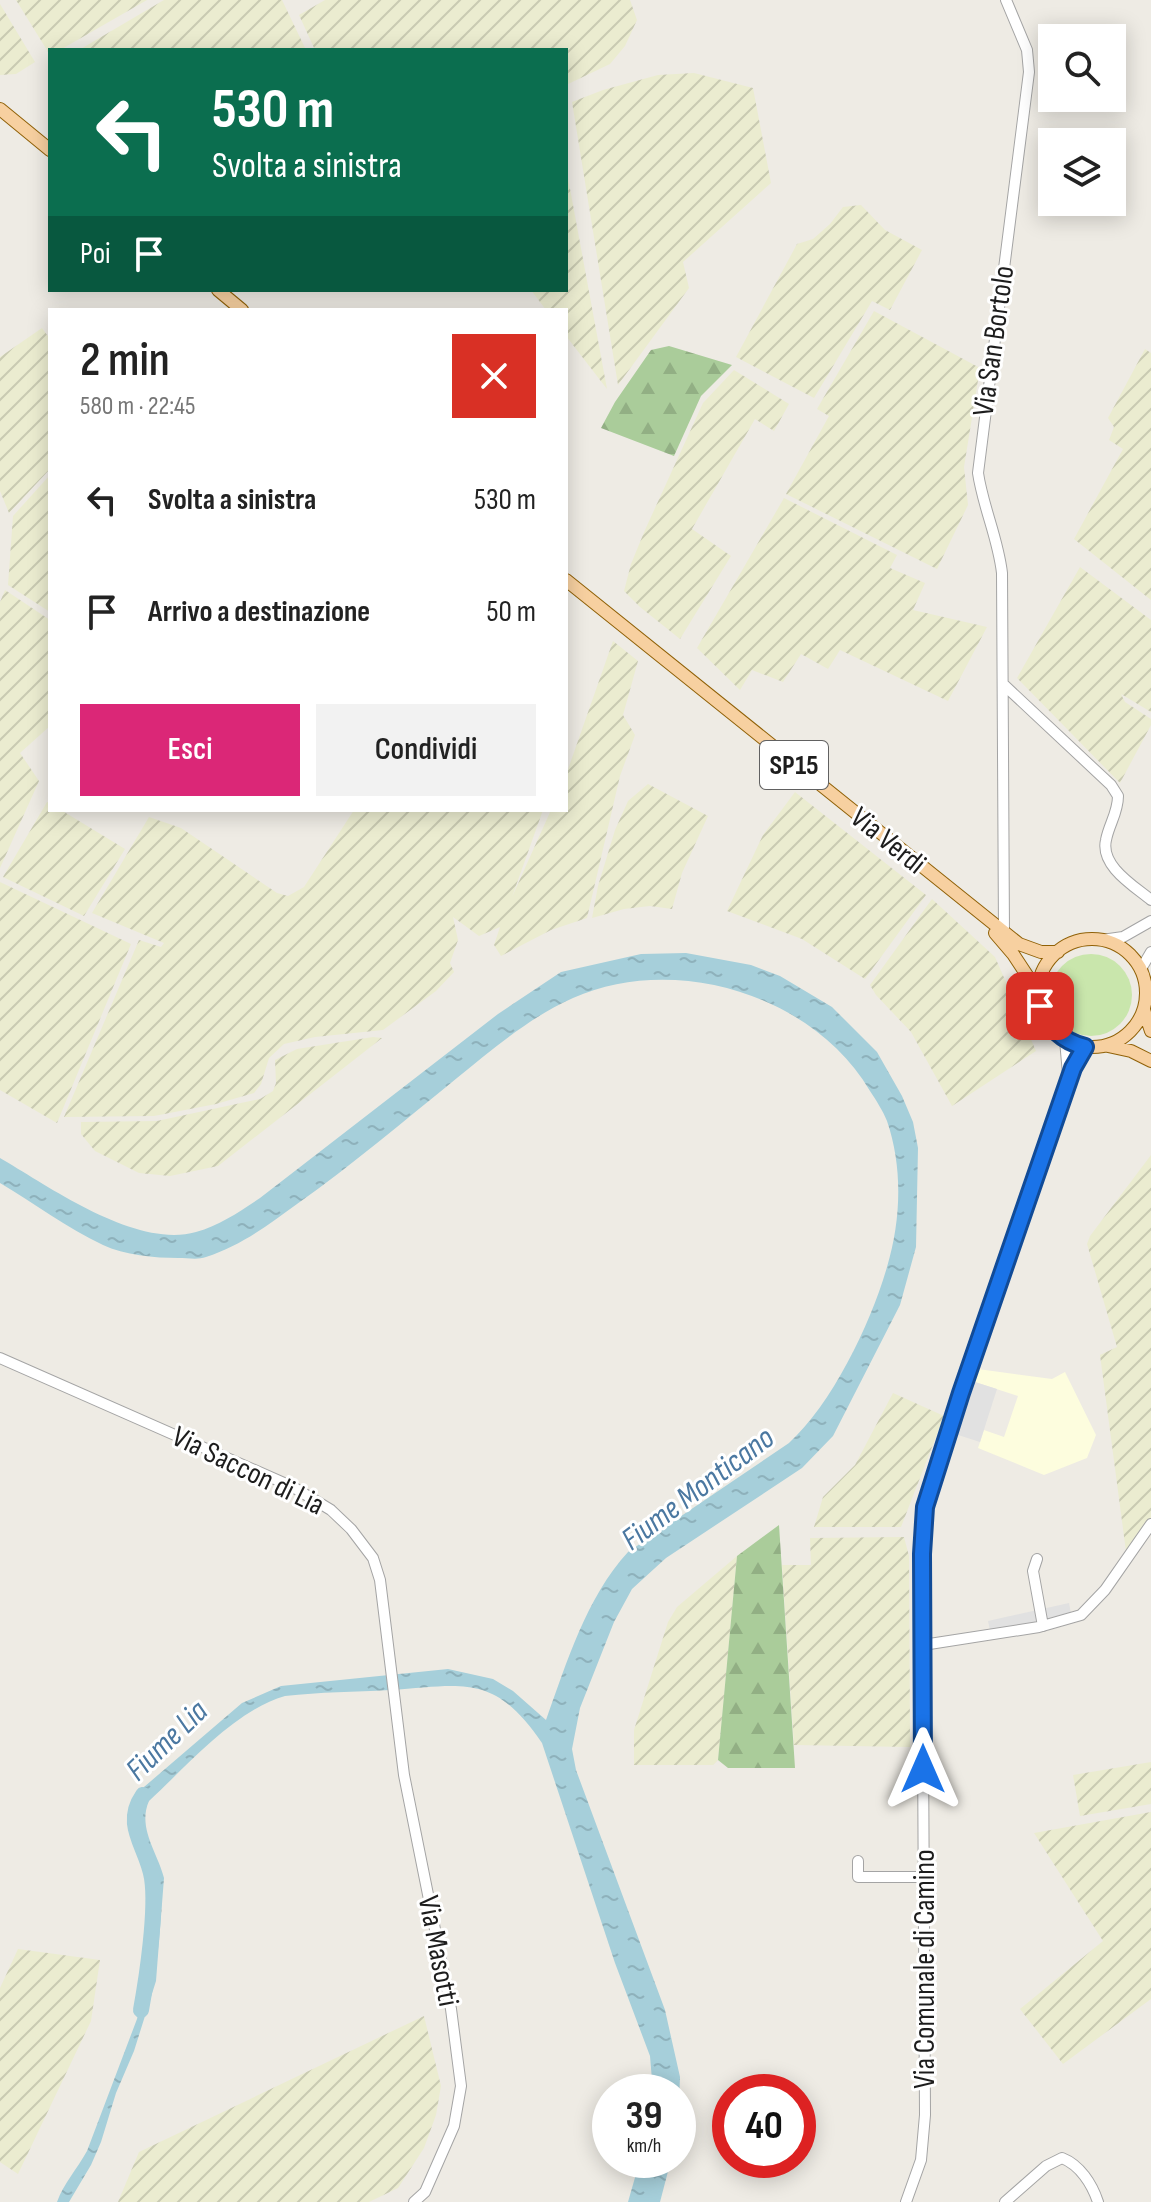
<!DOCTYPE html>
<html lang="it">
<meta charset="utf-8">
<style>
:root{--surface:#fff;--page:#f2f2f2;--text:#222;--muted:#767676;--accent:#db2777}
body{margin:0;font-family:"Sofia Sans Condensed",sans-serif;background:var(--page);color:var(--text);height:100vh;display:flex;flex-direction:column;font-size:30px;white-space:nowrap}
*{box-sizing:border-box;margin:0}
p{font-size:26px;color:var(--muted)}
.icon{flex:none;width:44px;height:44px;fill:none;stroke:currentColor;stroke-width:2;stroke-linecap:round;stroke-linejoin:round}
.map{position:relative;flex:1;overflow:hidden}
.details{position:absolute;left:48px;top:308px;width:520px;height:504px;display:flex;flex-direction:column;background:var(--surface);border-radius:0px;box-shadow:0 4px 20px #0003}
.details>*{flex:none}
.top-card{position:absolute;left:48px;top:48px;width:520px;height:244px;border-radius:0px;box-shadow:0 4px 20px #0003;background:#0b6e4f;color:#fff;overflow:hidden}
.buttons{position:absolute;left:1038px;top:24px;display:grid;gap:16px}
.buttons a{display:grid;place-items:center;width:88px;height:88px;border-radius:0px;background:var(--surface);box-shadow:0 4px 20px #0003;font-size:40px}
.speed{position:absolute;left:592px;top:2074px;display:flex;gap:16px;font-size:40px;font-weight:700;text-align:center}
.speed>*{display:grid;place-content:center;width:104px;height:104px;border-radius:50%;background:var(--surface);box-shadow:0 4px 20px #0003;line-height:1}
.speed small{font-size:20px;font-weight:400}
.speed .limit{border:12px solid #d22;background:#fff;color:#111}
.pin{position:absolute;display:grid;place-items:center;width:68px;height:68px;color:#fff;margin:-34px;border-radius:16px;box-shadow:0 4px 12px #0006}
.me{position:absolute;width:88px;margin:-44px;rotate:0deg;stroke-linejoin:round;filter:drop-shadow(0 0 6px #0008)}
.turn{display:flex;align-items:center;gap:28px;height:168px;padding:0 32px;font-size:36px}
.turn .icon{width:104px;height:104px;stroke-width:2.5}
.turn b{display:block;font-size:56px;line-height:68px}
.then{display:flex;align-items:center;height:76px;padding:0 32px;background:#0003;gap:16px;font-size:30px}
.round{display:grid;place-items:center;flex:none;width:84px;height:84px;border-radius:0px;background:var(--page)}
.overview{display:flex;align-items:center;justify-content:space-between;height:136px;padding:0 32px}
h1{font-size:48px;font-weight:600;line-height:60px}
.button{display:flex;gap:16px;margin-top:auto;padding:16px 32px}
.button a{flex:1;height:92px;border-radius:0px;background:var(--accent);color:#fff;font-size:32px;font-weight:600;line-height:92px;text-align:center}
.button a+a{background:var(--page);color:var(--text)}
ul{padding:0;list-style:none}
li{display:flex;align-items:center;gap:24px;height:112px;padding:0 32px}
li div{flex:1}
li b{display:block;font-size:30px}
li em{font-style:normal}
.map>svg:first-child{display:block}
.education{fill:#fdfdde}
.farmland{fill:url(#farmland-furrows)}
.grass{fill:#c9e6ac}
.forest{fill:url(#forest-firs)}
.parking{fill:#e1e1e1}
.water{fill:url(#water-ripples)}
.lines{fill:none;stroke-linecap:round;stroke-linejoin:round}
.river{stroke:#a6cfda;stroke-width:16}
.minor-casing{stroke:#a4a4a4;stroke-width:12}
.major-casing{stroke:#906107;stroke-width:14}
.minor{stroke:#fff;stroke-width:10}
.major{stroke:#f7d0a0;stroke-width:12}
.route-casing{stroke:#114b97;stroke-width:20}
.route{stroke:#1a73e8;stroke-width:14}
.labels{text-anchor:middle;dominant-baseline:central;stroke-width:6;stroke-linejoin:round;paint-order:stroke}
.shield{fill:#fff;stroke:#616161;stroke-width:2}
.shield-label{font-size:28px;font-weight:bold;fill:#1d1d1d}
.street-label{font-size:30px;fill:#1d1d1d;stroke:#fff}
.water-label{font-size:32px;font-style:italic;fill:#4b78a1;stroke:#fff}
</style>
<div class="map">
<svg width="1151" height="2202" viewBox="0 0 1151 2202">
<defs>
<pattern id="farmland-furrows" width="10" height="10" patternUnits="userSpaceOnUse" patternTransform="scale(2)"><rect width="10" height="10" fill="#ebecd0"/><path d="M-1 1l2-2M0 10L10 0M9 11l2-2" fill="none" stroke="#c9cab2"/></pattern>
<pattern id="forest-firs" width="22" height="20" patternUnits="userSpaceOnUse" patternTransform="scale(2)"><rect width="22" height="20" fill="#aacc9a"/><path d="M5 1l3.5 6h-7zM16 11l3.5 6h-7z" fill="#92af84"/></pattern>
<pattern id="water-ripples" width="26" height="14" patternUnits="userSpaceOnUse" patternTransform="scale(2)"><rect width="26" height="14" fill="#a6cfda"/><path d="M2 4q2-2 4 0t4 0M15 11q2-2 4 0t4 0" fill="none" stroke="#8eb1bb"/></pattern>
</defs>
<rect width="100%" height="100%" fill="#eeebe4"/>
<path class="education" d="M978,1369L1052,1379L1065,1372L1096,1435L1087,1458L1044,1475L978,1448L984,1430L1004,1437L1018,1396L975,1382Z"/>
<path class="farmland" d="M16,0H147L60,50H50V55Z
M164,0H282L306,50H79Z
M325,0H630L637,20L625,46L610,64L566,85V50H315L299,15Z
M0,4L35,62L16,74L0,75Z
M694,73L753,88L771,183L683,262L689,288L618,385L572,102L603,90L658,75Z
M566,167L607,389L566,336V310H546L531,290H566Z
M861,205L885,230L922,250L890,310L872,301L814,398L736,357L797,244L813,239L830,224L843,207Z
M874,311L980,368L964,467L968,505L937,569L786,494L829,416L817,409Z
M42,328L50,339V469L9,513L0,491V357Z
M1145,349L1151,353V600L1074,539L1123,449L1109,440L1114,427L1108,418Z
M734,370L789,404L774,431L755,419L692,529L731,556L680,639L640,607L624,591L631,564L645,530L703,403Z
M50,475V612L8,585L13,516Z
M784,498L897,555L890,568L925,583L913,610L987,627L948,701L840,650L828,669L801,654L783,682L752,670L740,690L697,648Z
M1080,567L1151,620V712L1121,694L1125,702L1151,719V725L1120,783L1017,678Z
M5,590L50,620V726L20,753L39,781L0,868V602Z
M613,641L638,661L623,715L635,735L620,776L587,918L551,930L501,956L494,945L500,927L479,936L453,917L458,940L450,963L454,972L436,991L383,1030L315,1037L284,1044L269,1058L261,1084L254,1093L216,1104L154,1116L64,1117L139,940L161,947L164,943L92,913L149,817L181,828L277,893L288,896L304,887L354,810H543L512,897L551,810H566V775Z
M648,784L708,816L682,873L672,909L650,906L624,909L592,918L598,886L615,830L628,801Z
M795,792L926,895L865,979L802,939L727,911L763,835Z
M47,802L50,803V810H61L125,849L84,916L3,877Z
M0,882L131,944L57,1123L0,1090Z
M932,899L995,957L1036,1051L952,1106L911,1032L876,995L870,985Z
M373,1037L382,1038L218,1166L170,1176L139,1173L95,1151L81,1134V1122L157,1121L260,1099L273,1091L276,1083L275,1060L297,1049Z
M1151,1155V1525L1127,1559L1100,1355L1117,1347L1087,1244L1090,1236Z
M893,1393L944,1416L901,1527H814L823,1497L855,1465Z
M904,1537L909,1556L910,1747L794,1745L782,1565H811L810,1538Z
M737,1556L718,1760L713,1765H634V1730L668,1622L677,1607Z
M1151,1762V1804L1080,1816L1073,1775Z
M1151,1812V1999L1063,2064L1020,2009L1103,1941L1034,1833Z
M18,1949L100,1960L91,2021L18,2174L0,2162V1988Z
M424,2016L441,2086L436,2115L424,2148L398,2188L369,2202H118L139,2152Z"/>
<path class="grass" d="M1050 995a41 41 0 1 1 82 0a41 41 0 1 1-82 0Z"/>
<path class="forest" d="M669,346L732,365L701,396L674,456L601,428L615,402L651,350Z
M779,1525L795,1768H728L718,1760L737,1556Z"/>
<path class="parking" d="M975,1382L997,1389L980,1442L955,1434Z
M1069,1603L1072,1619L991,1635L988,1621Z"/>
<path class="water" d="M686,953L751,965L780,976L832,1007L877,1052L902,1096L913,1122L918,1148L916,1247L900,1305L833,1436L802,1468L666,1558L632,1589L614,1622L580,1708L572,1749L576,1770L665,2010L680,2077L678,2126V2092H653L650,2056L615,1963L542,1743C494,1673 465,1685 390,1690C355,1692 320,1692 285,1696C235,1710 187,1766 149,1801C137,1828 158,1853 164,1878L156,1981L134,2051L116,2093L101,2142L91,2165L69,2202H57C64,2183 77,2169 87,2151L137,2019L147,1976L155,1904L153,1868L134,1815V1802L144,1787L242,1703L281,1686L448,1669L493,1679L513,1691L546,1720C567,1662 586,1598 628,1552L789,1443C832,1404 871,1323 887,1267C901,1220 903,1168 887,1121C883,1111 876,1100 870,1091C813,994 674,953 573,998C530,1017 493,1049 457,1078C404,1121 352,1165 297,1204C268,1225 241,1246 206,1257C198,1260 188,1258 178,1258C155,1258 124,1255 103,1245C67,1228 34,1203 0,1183V1158C50,1187 136,1249 196,1232C220,1225 239,1212 260,1198L498,1014L561,972L641,954Z
M640,2160H671L660,2202H628Z"/>
<g class="lines">
<path class="river" d="M141,2010C147,1977 157,1910 152,1878C147,1847 122,1825 143,1795"/>
<g class="minor-casing">
<path id="minor" d="M1003,684L1111,785L1118,796C1118,813 1109,824 1106,840C1100,866 1134,886 1151,900
M1004,933L1002,573C998,538 983,507 978,473L1029,72L1027,50L1006,0
M1102,940L1123,937L1151,921
M1141,969L1151,952
M1065,1040L1068,1074
M0,1358L293,1487L331,1510L351,1529L373,1558L380,1580L404,1775L451,2009L461,2086L454,2126L425,2192L414,2202
M1037,1559L1033,1571L1043,1626
M923,1645L1039,1627L1081,1615L1105,1590L1151,1524
M858,1861V1877H924
M906,2202L921,2160L925,2115L922,1554L928,1494L1073,1068L1085,1047
M1005,2202L1046,2166L1062,2158C1080,2165 1092,2184 1098,2202"/>
</g>
<g class="major-casing">
<path id="major" d="M0,109L50,150
M218,290L242,310
M566,580L1019,944L1041,952H1058
M995,933L1013,954L1038,992
M1038 993a54 54 0 1 1 108 0a54 54 0 1 1-108 0Z
M1144,1010L1151,1031
M1108,1046L1131,1051L1151,1061"/>
</g>
<use href="#minor" class="minor"/>
<use href="#major" class="major"/>
</g>
<g class="lines">
<g class="route-casing">
<path id="route" d="M923,1769L922,1554L925,1507L961,1393L1073,1068L1085,1047C1062,1041 1049,1028 1040,1006"/>
</g>
<use href="#route" class="route"/>
</g>
<g class="labels">
<rect class="shield" x="760" y="741" width="68" height="48" rx="6"/>
<g class="shield-label">
<text x="794" y="765">SP15</text>
</g>
<g class="street-label">
<text transform="translate(994 341) rotate(-82)">Via San Bortolo</text>
<text transform="translate(888 841) rotate(39)">Via Verdi</text>
<text transform="translate(248 1471) rotate(26)">Via Saccon di Lia</text>
<text transform="translate(438 1951) rotate(79)">Via Masotti</text>
<text transform="translate(925 1969) rotate(-90)">Via Comunale di Camino</text>
</g>
<g class="water-label">
<text transform="translate(698 1489) rotate(-37)">Fiume Monticano</text>
<text transform="translate(167 1741) rotate(-44)">Fiume Lia</text>
</g>
</g>
</svg>
<div class="buttons">
<a><svg class="icon" aria-label="search" viewBox="0 0 24 24"><circle cx="10" cy="10" r="6"/><path d="M15 15l6 6"/></svg></a>
<a><svg class="icon" aria-label="layers" viewBox="0 0 24 24"><path d="M12 4l9 5-9 5-9-5zM3 14l9 5 9-5"/></svg></a>
</div>
<div class="speed"><div>39<small>km/h</small></div><div class="limit">40</div></div>
<div class="pin" style="left:1040px;top:1006px;background:#d93025"><svg class="icon" aria-label="arrive" viewBox="0 0 24 24"><path d="M6 21V4h12l-3 4 3 4H6"/></svg></div>
<svg class="me" style="left:923px;top:1769px" viewBox="-20 -20 40 40"><path d="M0-17L14 15 0 8-14 15z" fill="#1a73e8" stroke="#fff" stroke-width="4"/></svg>
<div class="top-card">
<div class="turn"><svg class="icon" aria-label="left" viewBox="0 0 24 24"><path d="M17 20v-9H6M10 6l-5 5 5 5"/></svg><div><b>530 m</b>Svolta a sinistra</div></div>
<div class="then">Poi<svg class="icon" aria-label="arrive" viewBox="0 0 24 24"><path d="M6 21V4h12l-3 4 3 4H6"/></svg></div>
</div>
<section class="details">
<div class="overview"><div><h1>2 min</h1><p>580 m · 22:45</p></div><a class="round" style="background:#d93025;color:#fff"><svg class="icon" aria-label="close" viewBox="0 0 24 24"><path d="M6 6l12 12M18 6L6 18"/></svg></a></div>
<ul>
<li><svg class="icon" aria-label="left" viewBox="0 0 24 24"><path d="M17 20v-9H6M10 6l-5 5 5 5"/></svg><div><b>Svolta a sinistra</b></div><em>530 m</em></li>
<li><svg class="icon" aria-label="arrive" viewBox="0 0 24 24"><path d="M6 21V4h12l-3 4 3 4H6"/></svg><div><b>Arrivo a destinazione</b></div><em>50 m</em></li>
</ul>
<div class="button"><a>Esci</a><a>Condividi</a></div>
</section>
</div>
